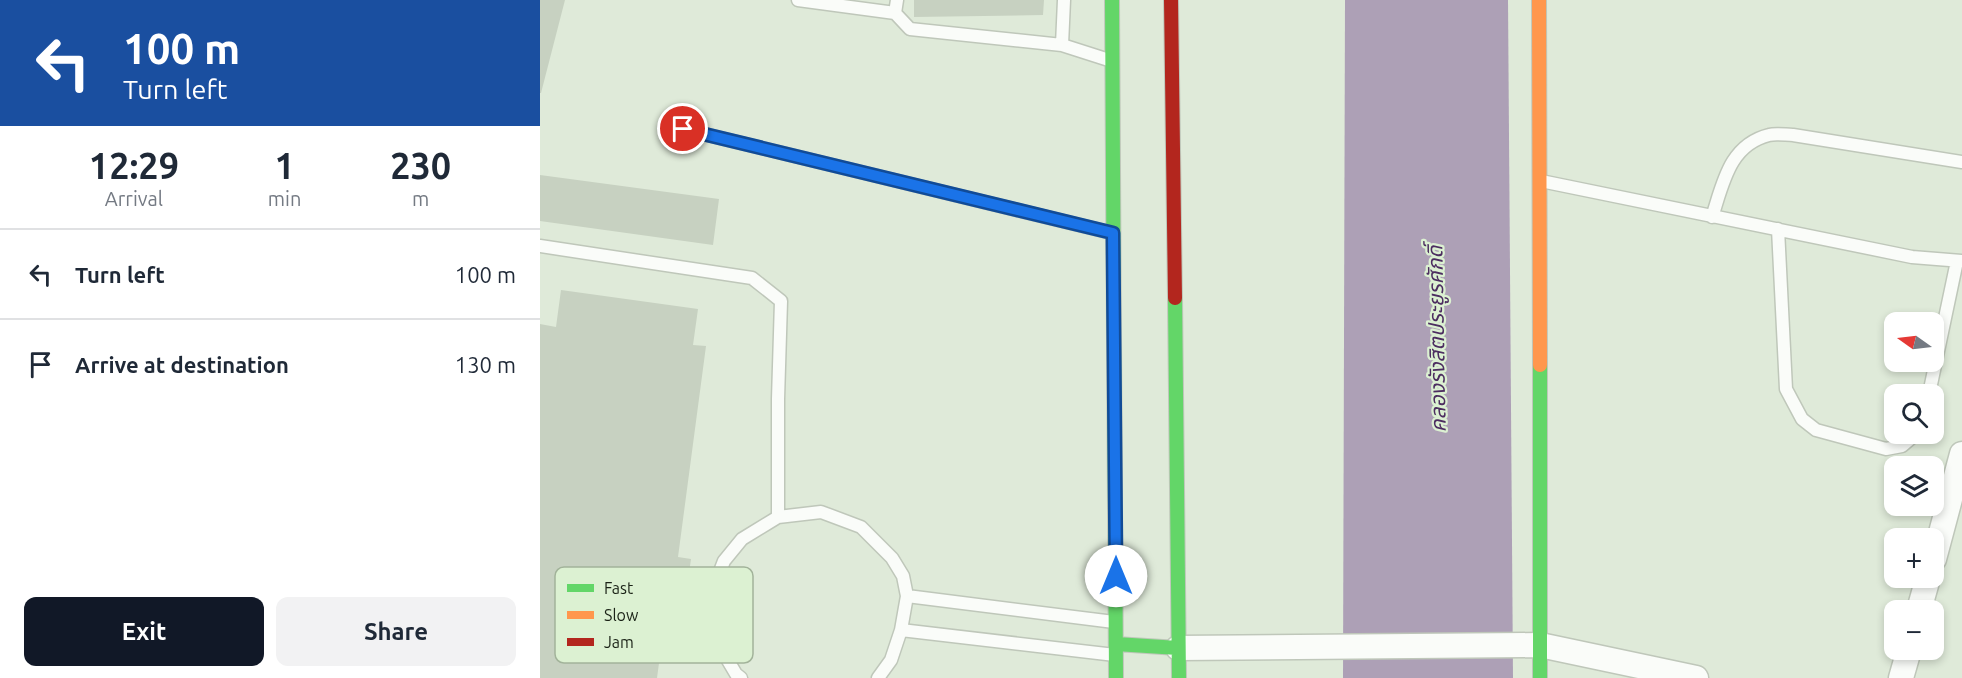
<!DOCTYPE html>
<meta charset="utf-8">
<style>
:root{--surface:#fff;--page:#f2f2f3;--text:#1f2937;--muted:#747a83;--line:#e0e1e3;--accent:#111827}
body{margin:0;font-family:Ubuntu,"Noto Sans Thai",sans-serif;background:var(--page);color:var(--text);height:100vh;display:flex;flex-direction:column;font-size:22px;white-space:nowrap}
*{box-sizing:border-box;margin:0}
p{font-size:20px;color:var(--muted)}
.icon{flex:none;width:33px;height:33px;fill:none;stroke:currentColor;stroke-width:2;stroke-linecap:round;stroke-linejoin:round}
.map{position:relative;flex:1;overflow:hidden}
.drawer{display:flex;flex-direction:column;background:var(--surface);width:540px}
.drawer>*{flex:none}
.top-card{background:#1a4fa0;color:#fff;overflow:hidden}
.needle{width:39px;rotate:284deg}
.tools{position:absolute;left:1344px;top:312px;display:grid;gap:12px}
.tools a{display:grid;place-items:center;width:60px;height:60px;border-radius:12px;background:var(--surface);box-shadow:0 3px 9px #0003;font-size:30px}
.pin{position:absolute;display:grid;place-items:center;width:51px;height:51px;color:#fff;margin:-26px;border:3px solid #fff;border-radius:50%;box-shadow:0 2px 6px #0007}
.me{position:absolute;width:66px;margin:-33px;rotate:0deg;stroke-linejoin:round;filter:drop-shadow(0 0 4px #0008)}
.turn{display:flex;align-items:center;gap:21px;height:126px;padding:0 24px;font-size:27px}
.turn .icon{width:78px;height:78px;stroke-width:2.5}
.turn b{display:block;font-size:42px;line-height:51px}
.eta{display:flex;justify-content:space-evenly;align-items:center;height:102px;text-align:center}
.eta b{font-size:36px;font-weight:700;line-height:42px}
.action{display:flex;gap:12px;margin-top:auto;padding:12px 24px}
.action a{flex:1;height:69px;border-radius:12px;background:var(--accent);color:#fff;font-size:24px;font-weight:700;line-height:69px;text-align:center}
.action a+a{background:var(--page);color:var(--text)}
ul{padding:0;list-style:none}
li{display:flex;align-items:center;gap:18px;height:90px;padding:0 24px;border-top:2px solid var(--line)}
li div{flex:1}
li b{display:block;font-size:22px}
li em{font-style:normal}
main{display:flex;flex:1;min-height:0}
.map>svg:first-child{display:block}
.water{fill:#ada0b6}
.building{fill:#c7d1c1}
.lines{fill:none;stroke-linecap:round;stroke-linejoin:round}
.lane-casing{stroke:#bfc7ba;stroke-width:15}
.street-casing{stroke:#bfc7ba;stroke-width:27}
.fast-casing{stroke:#bfc7ba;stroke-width:16}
.slow-casing{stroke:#bfc7ba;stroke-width:16}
.jam-casing{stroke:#bfc7ba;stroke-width:16}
.lane{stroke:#fafcf9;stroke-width:12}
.street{stroke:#fafcf9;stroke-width:24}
.fast{stroke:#63d668;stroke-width:14}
.slow{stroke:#ff974d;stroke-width:14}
.jam{stroke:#b3261e;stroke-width:14}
.route-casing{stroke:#114b97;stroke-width:15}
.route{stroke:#1a73e8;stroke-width:10}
.labels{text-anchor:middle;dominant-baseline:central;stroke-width:4.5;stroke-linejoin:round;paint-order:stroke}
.water-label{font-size:21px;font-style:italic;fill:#4c2d60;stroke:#dcf1d2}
.key{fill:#dcf1d2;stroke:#a2b39a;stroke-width:1.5}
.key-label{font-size:16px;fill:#1a2216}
</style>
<main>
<section class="drawer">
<div class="top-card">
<div class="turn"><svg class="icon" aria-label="left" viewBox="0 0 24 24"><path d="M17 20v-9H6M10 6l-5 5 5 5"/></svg><div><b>100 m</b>Turn left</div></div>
</div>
<div class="eta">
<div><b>12:29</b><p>Arrival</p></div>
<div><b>1</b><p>min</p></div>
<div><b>230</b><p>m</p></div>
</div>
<ul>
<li><svg class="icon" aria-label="left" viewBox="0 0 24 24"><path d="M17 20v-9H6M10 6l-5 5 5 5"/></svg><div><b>Turn left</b></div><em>100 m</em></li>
<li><svg class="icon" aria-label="arrive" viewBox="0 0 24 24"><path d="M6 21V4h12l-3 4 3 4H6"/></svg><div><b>Arrive at destination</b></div><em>130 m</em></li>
</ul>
<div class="action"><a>Exit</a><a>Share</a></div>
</section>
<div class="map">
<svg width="1422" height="678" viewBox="0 0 1422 678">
<rect width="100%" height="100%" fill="#dfead9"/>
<path class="water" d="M805,0H968L973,678H803Z"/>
<path class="building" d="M0,0H25L1,93H0Z
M374,0H504L503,15L374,17Z
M0,175L179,199L173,245L0,221Z
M21,290L158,309L153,345L166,346L138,557L151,559L141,629L124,626L117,678H0V324L16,327Z"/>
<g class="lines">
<g class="lane-casing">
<path id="lane" d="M258,0L355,13
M357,0L355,13L370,29L522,45L572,61
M522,45L524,0
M143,129L572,233
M1001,181L1372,257L1422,261
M1172,217C1183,184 1189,145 1229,135C1236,133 1246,135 1253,135L1422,162
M1238,229L1246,389L1262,419L1276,430L1346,449L1362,446L1376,434
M0,246L212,278L241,301L238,399V517
M1389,394L1417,261
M367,596L574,622
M361,630L575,655
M201,678L196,674L177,642L172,615L174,587L184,561L202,539L238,517L281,512L321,527L352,558L363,576L367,596L361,630L351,660L338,678"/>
</g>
<g class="street-casing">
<path id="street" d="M1394,559L1422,454
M1379,610L1388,578
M638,648L1000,645L1156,678
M1361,678L1369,650"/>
</g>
<g class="fast-casing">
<path id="fast" d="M572,0L576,678
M635,298L639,678
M1000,365V678
M576,644L638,648"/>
</g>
<g class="slow-casing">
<path id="slow" d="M999,0L1000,365"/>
</g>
<g class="jam-casing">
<path id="jam" d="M631,0L635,298"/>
</g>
<use href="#lane" class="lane"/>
<use href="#street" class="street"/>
<use href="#fast" class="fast"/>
<use href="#slow" class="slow"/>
<use href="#jam" class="jam"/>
</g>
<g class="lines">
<g class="route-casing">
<path id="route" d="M143,129L573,233L576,576"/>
</g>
<use href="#route" class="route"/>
</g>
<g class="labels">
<g class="water-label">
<text transform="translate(896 339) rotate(-91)">คลองรังสิตประยูรศักดิ์</text>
</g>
</g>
<rect x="15" y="567" width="198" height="96" rx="9" class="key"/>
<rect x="27" y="584" width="27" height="8" fill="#63d668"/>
<rect x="27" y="611" width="27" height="8" fill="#ff974d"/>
<rect x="27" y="638" width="27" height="8" fill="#b3261e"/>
<g class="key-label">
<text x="64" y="594">Fast</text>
<text x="64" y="621">Slow</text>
<text x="64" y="648">Jam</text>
</g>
</svg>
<div class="tools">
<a><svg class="needle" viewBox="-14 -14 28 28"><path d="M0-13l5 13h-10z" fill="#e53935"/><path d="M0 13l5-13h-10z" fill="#747a83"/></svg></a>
<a><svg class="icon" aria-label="search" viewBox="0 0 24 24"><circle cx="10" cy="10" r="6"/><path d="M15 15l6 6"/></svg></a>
<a><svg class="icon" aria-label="layers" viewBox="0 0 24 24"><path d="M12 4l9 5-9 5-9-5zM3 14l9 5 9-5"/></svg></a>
<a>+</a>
<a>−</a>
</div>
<div class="pin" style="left:143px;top:129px;background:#d93025"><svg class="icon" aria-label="arrive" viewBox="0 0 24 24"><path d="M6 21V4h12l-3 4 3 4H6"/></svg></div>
<svg class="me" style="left:576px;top:576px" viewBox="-20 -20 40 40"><circle r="19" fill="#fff"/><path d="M0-13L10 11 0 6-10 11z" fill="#1a73e8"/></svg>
</div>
</main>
